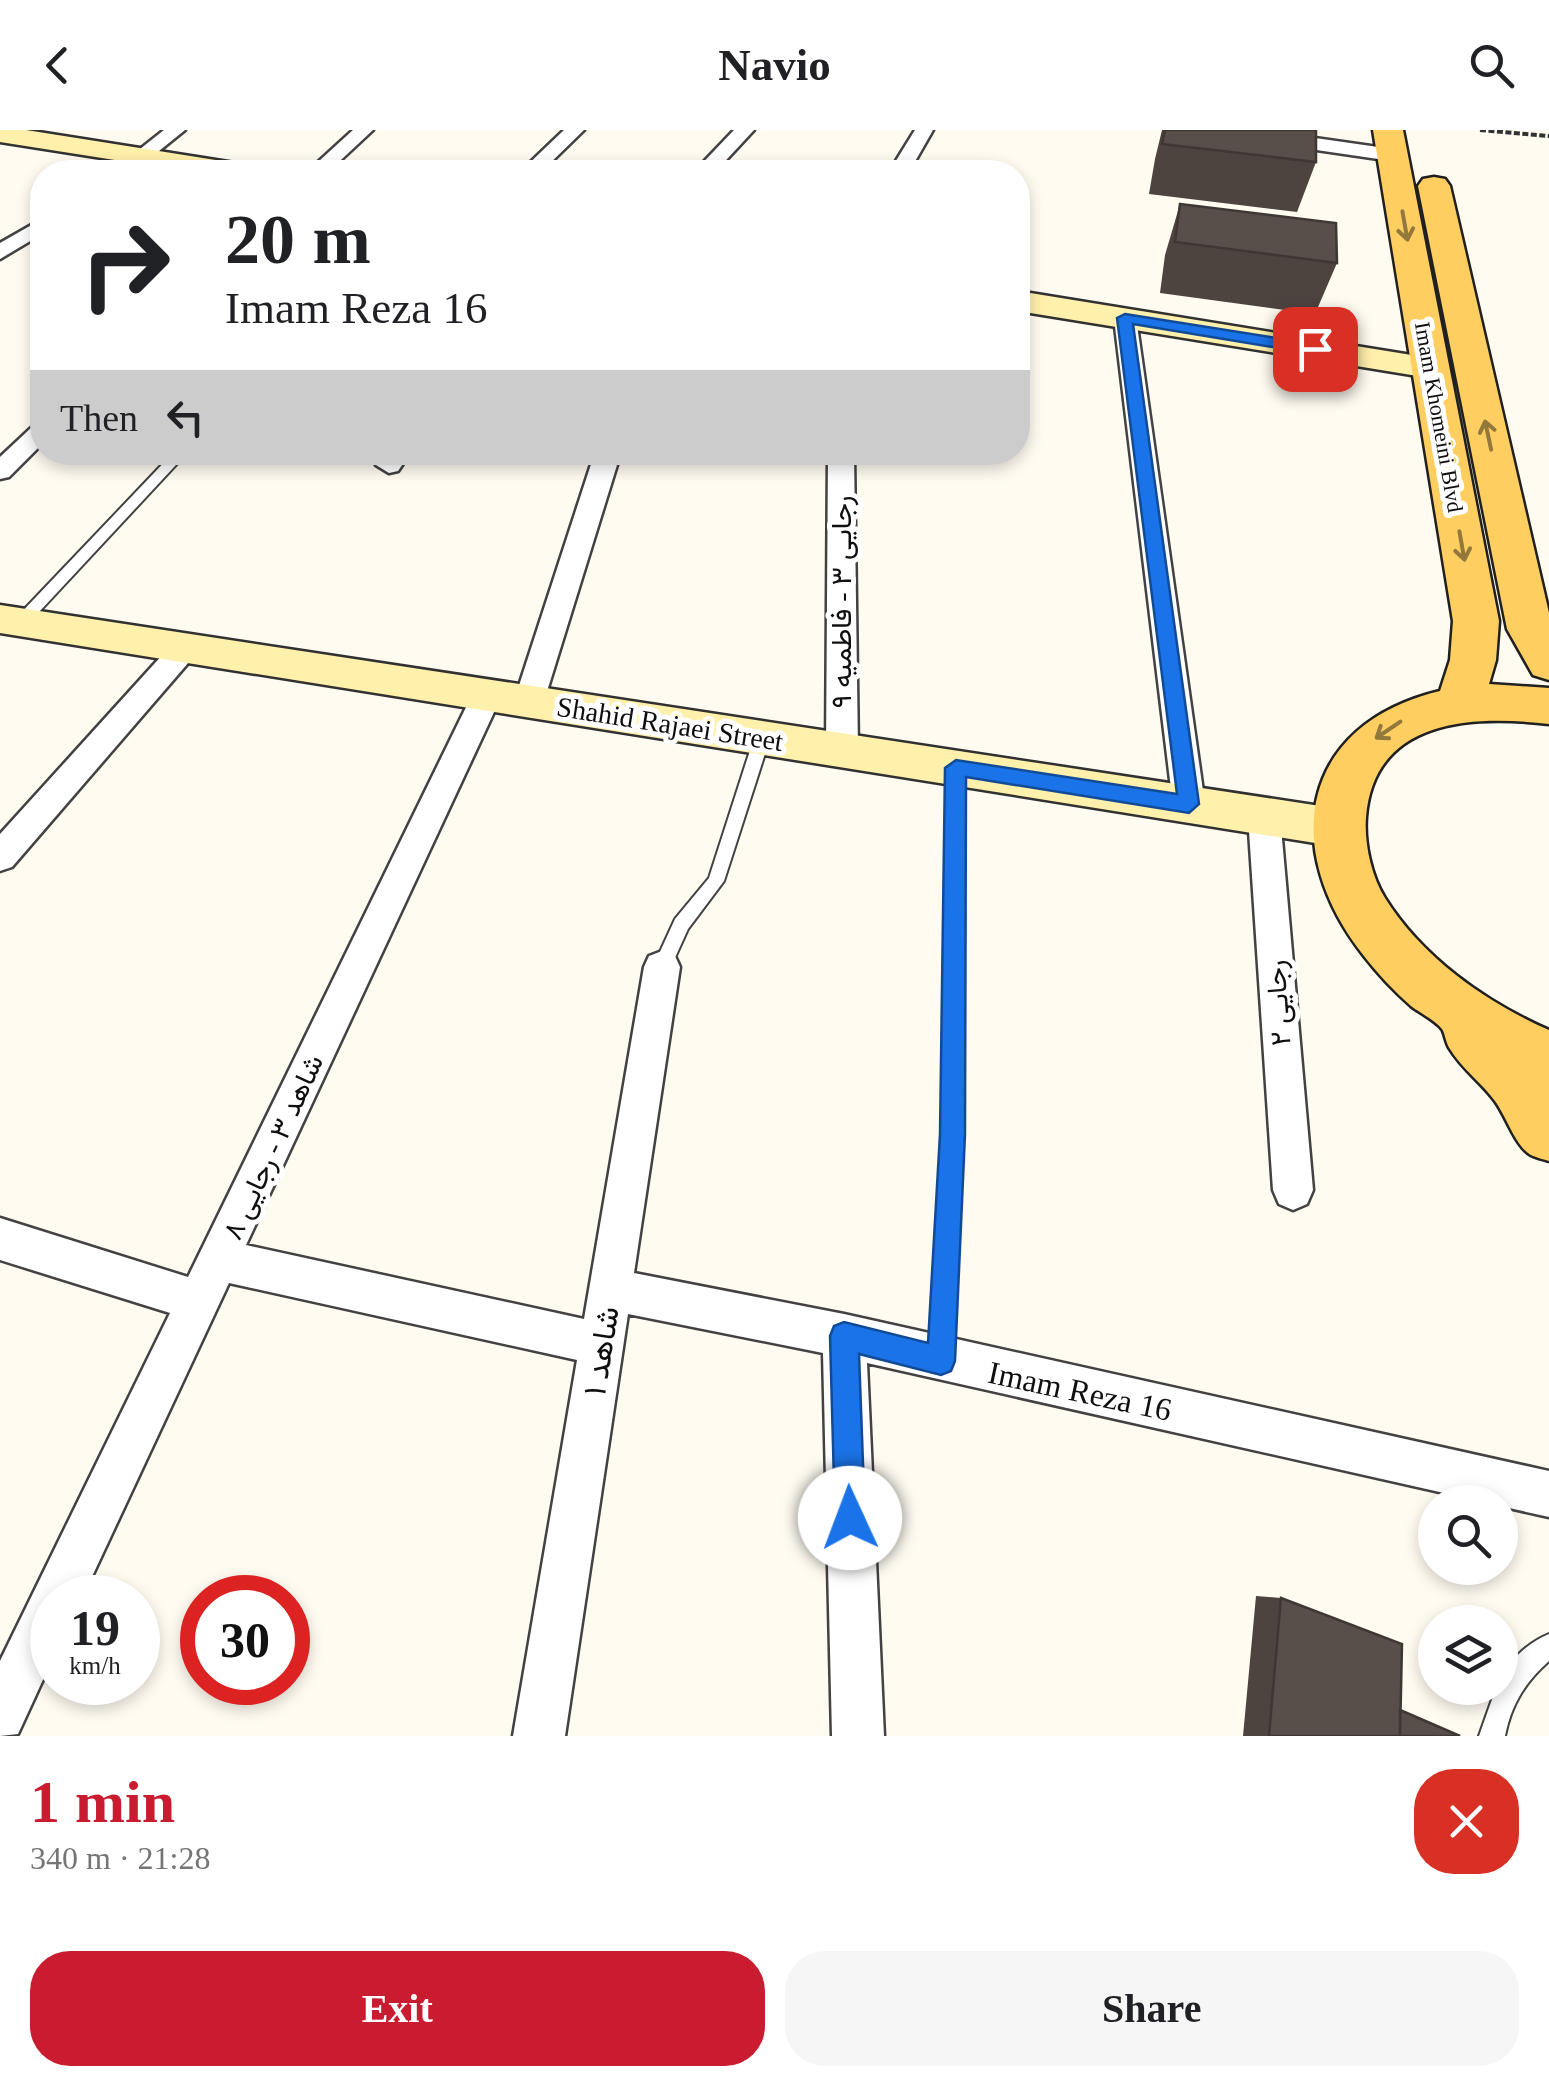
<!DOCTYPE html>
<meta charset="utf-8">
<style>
:root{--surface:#fff;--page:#f6f6f6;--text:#202124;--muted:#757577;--accent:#ca1c30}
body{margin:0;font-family:"Times New Roman",Vazirmatn,serif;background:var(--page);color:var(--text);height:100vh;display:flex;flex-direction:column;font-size:38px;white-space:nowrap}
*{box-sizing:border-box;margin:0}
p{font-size:32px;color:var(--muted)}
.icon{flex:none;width:55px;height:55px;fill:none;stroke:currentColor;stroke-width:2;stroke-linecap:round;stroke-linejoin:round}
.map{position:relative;height:1606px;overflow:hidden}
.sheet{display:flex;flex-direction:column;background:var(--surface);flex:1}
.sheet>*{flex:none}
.hud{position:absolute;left:30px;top:30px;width:1000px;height:305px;border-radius:40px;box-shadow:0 5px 15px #0003;background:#fff;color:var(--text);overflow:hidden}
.tools{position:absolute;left:1418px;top:1355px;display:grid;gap:20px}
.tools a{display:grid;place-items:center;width:100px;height:100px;border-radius:50%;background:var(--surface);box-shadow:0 5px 15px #0003;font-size:50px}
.speed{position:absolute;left:30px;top:1445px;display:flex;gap:20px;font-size:50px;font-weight:700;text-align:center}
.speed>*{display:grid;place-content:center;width:130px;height:130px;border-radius:50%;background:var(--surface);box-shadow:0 5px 15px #0003;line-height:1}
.speed small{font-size:25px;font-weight:400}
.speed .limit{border:15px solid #d22;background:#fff;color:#111}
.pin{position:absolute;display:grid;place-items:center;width:85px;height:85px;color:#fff;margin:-42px;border-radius:20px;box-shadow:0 5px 15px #0006}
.me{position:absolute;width:110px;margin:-55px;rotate:358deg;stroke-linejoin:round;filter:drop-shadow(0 0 8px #0008)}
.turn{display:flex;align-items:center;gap:35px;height:210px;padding:0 30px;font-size:45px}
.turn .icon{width:130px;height:130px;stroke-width:2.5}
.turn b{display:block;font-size:70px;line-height:85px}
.then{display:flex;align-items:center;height:95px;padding:0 30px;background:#0003;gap:20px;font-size:38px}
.round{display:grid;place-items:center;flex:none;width:105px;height:105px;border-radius:40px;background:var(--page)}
.head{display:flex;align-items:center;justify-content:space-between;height:170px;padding:0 30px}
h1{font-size:60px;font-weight:800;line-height:75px;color:var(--accent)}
.primary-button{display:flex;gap:20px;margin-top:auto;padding:20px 30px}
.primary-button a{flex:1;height:115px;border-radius:40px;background:var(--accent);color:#fff;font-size:40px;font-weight:800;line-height:115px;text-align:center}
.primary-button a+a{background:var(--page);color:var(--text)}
header{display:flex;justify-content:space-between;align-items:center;height:130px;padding:0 30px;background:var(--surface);font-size:45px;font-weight:800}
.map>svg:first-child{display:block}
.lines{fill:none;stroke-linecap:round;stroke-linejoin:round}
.lane-casing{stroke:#424242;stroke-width:4}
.street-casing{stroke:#424242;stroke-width:5}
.secondary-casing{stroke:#313131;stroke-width:5}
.primary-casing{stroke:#202020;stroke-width:5}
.path{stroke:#313131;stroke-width:4;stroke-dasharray:6 2.5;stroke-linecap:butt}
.lane{fill:#fff;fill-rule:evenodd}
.street{fill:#fff;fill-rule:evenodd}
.secondary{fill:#fff0ac;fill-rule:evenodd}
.primary{fill:#ffce61;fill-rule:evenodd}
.wall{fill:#4d4440}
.building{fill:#594f4a;stroke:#3e3734;stroke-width:2.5}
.oneway{stroke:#93783c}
.route{fill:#1a73e8;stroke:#114b97;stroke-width:2.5}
.labels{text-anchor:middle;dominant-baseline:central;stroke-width:10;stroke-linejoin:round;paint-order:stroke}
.far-street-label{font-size:22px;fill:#0f0f0f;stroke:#fff}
.street-label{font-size:28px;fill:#0f0f0f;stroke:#fff}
.near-street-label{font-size:32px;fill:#0f0f0f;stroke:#fff}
</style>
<header><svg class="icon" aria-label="back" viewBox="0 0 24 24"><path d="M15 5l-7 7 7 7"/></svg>Navio<svg class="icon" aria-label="search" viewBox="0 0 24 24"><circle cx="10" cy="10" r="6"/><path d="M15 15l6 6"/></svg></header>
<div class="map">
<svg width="1549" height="1606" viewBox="0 0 1549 1606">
<rect width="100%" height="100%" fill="#fffbf1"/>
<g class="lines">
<g class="lane-casing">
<path id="lane" d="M174,322H188L26,496H16V488Z
M762,602L770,608L724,751L688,799L668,843L662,845L656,843L653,837L675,789L709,748L754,608Z
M955,631L963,637L962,1004L953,1227L950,1235L942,1238L934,1235L931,1227L942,1004L947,637Z
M1549,1504V1531C1525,1552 1511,1575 1505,1606H1479L1496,1558H1500C1501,1535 1529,1512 1549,1504Z"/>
</g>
<g class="street-casing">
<path id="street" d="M164,0H185L133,42H111Z
M353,0H373L328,42H307Z
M564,0H584L541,42H520Z
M734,0H754L715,42H694Z
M915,0H933L909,42H889Z
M1211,0H1259L1392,19L1402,25L1392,31L1220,6Z
M42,89V104L0,129V113Z
M1125,181L1136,188L1205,675L1200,684L1189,688L1178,684L1173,675L1114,188Z
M42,293V314L9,347L0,349V327L33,296Z
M385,322H411L398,341L389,343L376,335Z
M595,322H621L544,571L540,579L529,582L518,579L514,571Z
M828,322H854L858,621L853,630L842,633L831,630L826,621Z
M185,508L195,511L200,518L195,525L12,737L0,741V704L175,511Z
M487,554L498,557L502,565L246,1115L584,1189L644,837L649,826L662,821L675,826L680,837L634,1143L844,1184L1549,1341V1387L1500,1376V1372H1484L867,1233L884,1606H832L823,1223L628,1184L565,1606H513L577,1230L229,1153L82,1468H52V1530L18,1604L0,1606V1531L170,1183L0,1130V1088L188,1147L472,565L476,557Z
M1264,673L1276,677L1280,686L1313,1060L1307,1074L1293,1080L1279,1074L1273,1060L1248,686L1252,677Z"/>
</g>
<g class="secondary-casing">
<path id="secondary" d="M0,0H26L241,34L255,42H191L0,12Z
M1018,161L1430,228L1442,231L1447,238L1442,245L1430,248L1018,181Z
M0,475L1340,679L1357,685L1363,698L1357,711L1340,717L0,503Z"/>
</g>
<g class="primary-casing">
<path id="primary" d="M1373,0H1403L1499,491L1496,530L1489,554L1549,558V594C1471,585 1374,589 1366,687C1364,712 1371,746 1385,768C1422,827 1485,872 1549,900V1031C1543,1029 1533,1027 1528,1023C1514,1012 1506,986 1495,971C1482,953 1462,939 1450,919C1446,914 1445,903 1442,899C1435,890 1420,883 1411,876C1394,861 1378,844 1364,826C1280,720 1298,595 1440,561L1450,530L1453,491Z
M1434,47L1445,49L1450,56L1549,483V550L1533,545L1507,499L1418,56L1423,49Z"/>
</g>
<path class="path" d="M1480,0L1549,6"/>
<use href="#lane" class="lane"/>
<use href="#street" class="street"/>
<use href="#secondary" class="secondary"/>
<use href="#primary" class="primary"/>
</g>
<path class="wall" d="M1162,0H1316V32L1297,82L1149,64L1155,29Z
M1180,74L1337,133L1315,184L1160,163L1165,125Z
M1256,1466L1281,1468L1400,1580L1460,1606H1243Z"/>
<path class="building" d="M1165,0H1316V32L1162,14Z
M1180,74L1336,93L1337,133L1175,112Z
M1281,1468L1402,1514L1400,1606H1269Z
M1400,1580L1460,1606H1400Z"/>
<defs><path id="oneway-shaft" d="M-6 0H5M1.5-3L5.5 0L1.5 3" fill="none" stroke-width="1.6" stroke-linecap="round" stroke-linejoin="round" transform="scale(2.5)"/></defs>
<g class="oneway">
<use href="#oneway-shaft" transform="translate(1405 96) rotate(80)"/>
<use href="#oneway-shaft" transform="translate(1488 305) rotate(-102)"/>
<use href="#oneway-shaft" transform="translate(1462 416) rotate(80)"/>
<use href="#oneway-shaft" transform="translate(1388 600) rotate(146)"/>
</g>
<path class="route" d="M1125,184L1315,214L1323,219L1315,224L1133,194L1199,674L1189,683L966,647L965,1004L955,1231L951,1241L941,1245L859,1224L865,1388L861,1398L850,1403L840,1398L835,1388L830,1206L834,1196L844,1192L928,1213L940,1004L945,638L956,630L1177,664L1117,188Z"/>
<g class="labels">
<g class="far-street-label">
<text transform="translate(1439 287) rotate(80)">Imam Khomeini Blvd</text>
</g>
<g class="street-label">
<text transform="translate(841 472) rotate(-90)">رجایی ۳ - فاطمیه ۹</text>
<text transform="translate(670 594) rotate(9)">Shahid Rajaei Street</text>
<text transform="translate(1278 873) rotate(-94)">رجایی ۲</text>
<text transform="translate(273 1017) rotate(-65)">شاهد ۳ - رجایی ۸</text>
</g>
<g class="near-street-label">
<text transform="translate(601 1221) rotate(-81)">شاهد ۱</text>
<text transform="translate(1080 1261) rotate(12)">Imam Reza 16</text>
</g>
</g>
</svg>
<div class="tools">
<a><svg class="icon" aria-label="search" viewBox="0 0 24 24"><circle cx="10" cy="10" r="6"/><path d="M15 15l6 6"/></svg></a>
<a><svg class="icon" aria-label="layers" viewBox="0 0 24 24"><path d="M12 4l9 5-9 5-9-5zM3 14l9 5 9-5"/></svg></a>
</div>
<div class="speed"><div>19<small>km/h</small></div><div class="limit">30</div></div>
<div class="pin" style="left:1315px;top:219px;background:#d93025"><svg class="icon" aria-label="arrive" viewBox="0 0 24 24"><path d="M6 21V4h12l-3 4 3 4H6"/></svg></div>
<svg class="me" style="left:850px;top:1388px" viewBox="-20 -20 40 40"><circle r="19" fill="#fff"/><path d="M0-13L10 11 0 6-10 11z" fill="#1a73e8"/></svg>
<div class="hud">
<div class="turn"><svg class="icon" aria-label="right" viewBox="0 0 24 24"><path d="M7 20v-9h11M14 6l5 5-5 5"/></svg><div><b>20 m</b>Imam Reza 16</div></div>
<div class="then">Then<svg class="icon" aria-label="left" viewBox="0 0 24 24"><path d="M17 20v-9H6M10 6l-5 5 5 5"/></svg></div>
</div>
</div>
<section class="sheet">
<div class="head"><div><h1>1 min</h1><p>340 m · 21:28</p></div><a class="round" style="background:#d93025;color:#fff"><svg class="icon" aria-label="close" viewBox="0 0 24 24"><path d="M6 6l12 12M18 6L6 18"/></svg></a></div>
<div class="primary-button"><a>Exit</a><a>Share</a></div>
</section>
